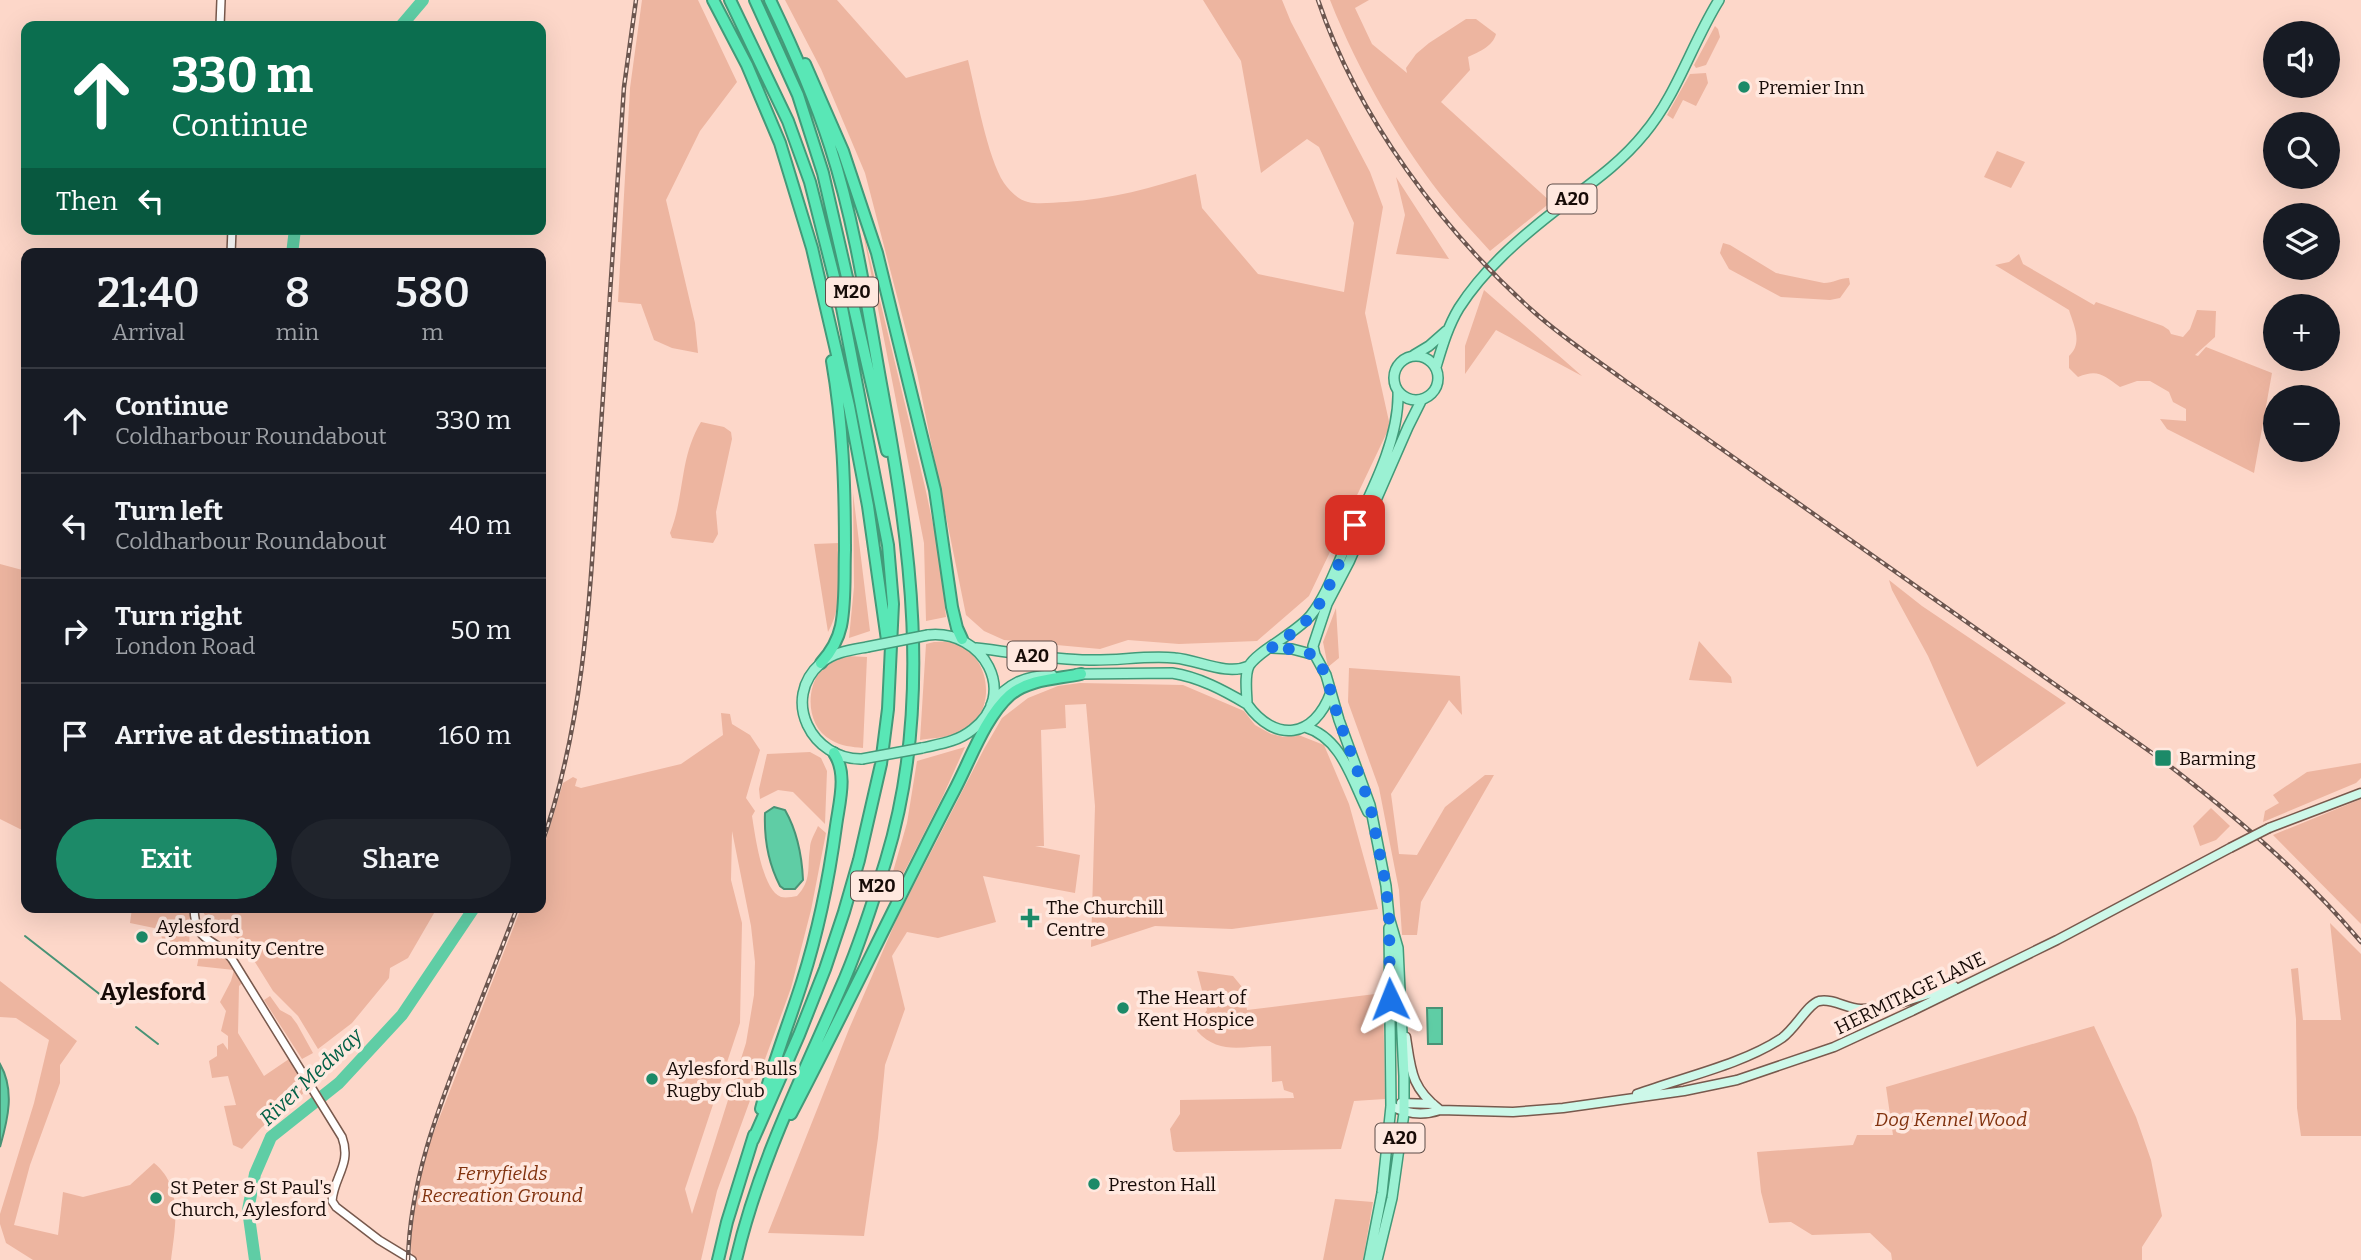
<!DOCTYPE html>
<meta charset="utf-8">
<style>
:root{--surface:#171b24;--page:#20242c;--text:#f1f3f6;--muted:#9ea1a6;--line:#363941;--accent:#1c8a68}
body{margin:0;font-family:Bitter,serif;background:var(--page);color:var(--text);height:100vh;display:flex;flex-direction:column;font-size:26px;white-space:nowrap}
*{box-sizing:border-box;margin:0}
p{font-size:23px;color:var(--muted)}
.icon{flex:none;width:38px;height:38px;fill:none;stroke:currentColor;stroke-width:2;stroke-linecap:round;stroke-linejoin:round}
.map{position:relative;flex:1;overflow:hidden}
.drawer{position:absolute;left:21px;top:248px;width:525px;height:665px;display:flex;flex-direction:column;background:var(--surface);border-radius:14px;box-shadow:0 7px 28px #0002}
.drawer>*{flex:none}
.top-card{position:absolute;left:21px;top:21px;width:525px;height:214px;border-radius:14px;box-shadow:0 7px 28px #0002;background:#0b6e4f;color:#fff;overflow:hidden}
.tools{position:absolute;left:2263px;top:21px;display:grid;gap:14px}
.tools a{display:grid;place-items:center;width:77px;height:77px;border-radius:50%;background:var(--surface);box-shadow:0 7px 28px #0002;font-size:35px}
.pin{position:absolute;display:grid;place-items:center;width:60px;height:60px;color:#fff;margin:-30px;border-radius:14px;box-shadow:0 4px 10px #0006}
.me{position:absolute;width:77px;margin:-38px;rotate:358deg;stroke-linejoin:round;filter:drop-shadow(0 0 5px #0008)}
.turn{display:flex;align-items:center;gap:24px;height:147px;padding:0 35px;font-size:32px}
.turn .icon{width:91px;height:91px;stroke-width:2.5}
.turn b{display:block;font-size:49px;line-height:60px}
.then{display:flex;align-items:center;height:66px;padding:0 35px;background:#0003;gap:14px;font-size:26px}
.eta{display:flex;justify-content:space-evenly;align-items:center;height:119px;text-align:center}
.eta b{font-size:42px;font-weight:600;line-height:49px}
.cta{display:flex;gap:14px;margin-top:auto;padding:14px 35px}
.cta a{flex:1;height:80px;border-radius:42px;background:var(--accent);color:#fff;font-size:28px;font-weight:600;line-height:80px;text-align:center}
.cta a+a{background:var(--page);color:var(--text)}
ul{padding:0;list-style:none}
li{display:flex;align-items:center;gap:21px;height:105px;padding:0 35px;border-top:2px solid var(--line)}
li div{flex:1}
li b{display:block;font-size:26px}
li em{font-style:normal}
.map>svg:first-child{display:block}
.green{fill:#edb5a0;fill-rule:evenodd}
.water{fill:#5fcda5;stroke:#499376;stroke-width:2}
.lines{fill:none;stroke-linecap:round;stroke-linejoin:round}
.stream{stroke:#499376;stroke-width:2}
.river{stroke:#5fcda5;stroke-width:12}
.tertiary-casing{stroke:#78594d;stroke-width:10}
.secondary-casing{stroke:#78594d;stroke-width:11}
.primary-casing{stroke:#429a79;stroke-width:12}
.motorway-casing{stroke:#429a79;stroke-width:14}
.tertiary{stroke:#fff;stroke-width:7}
.secondary{stroke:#cdf8e9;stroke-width:8}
.primary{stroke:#9bf1d3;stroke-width:9}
.motorway{stroke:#59e7b6;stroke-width:10}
.rail-casing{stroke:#6c564f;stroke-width:4.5}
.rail{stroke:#ffe8df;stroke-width:2;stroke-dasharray:5;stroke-linecap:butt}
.secondary-bridge-casing{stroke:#78594d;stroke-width:11;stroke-linecap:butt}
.primary-bridge-casing{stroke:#429a79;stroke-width:12;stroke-linecap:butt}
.secondary-bridge{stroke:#cdf8e9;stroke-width:8}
.primary-bridge{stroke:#9bf1d3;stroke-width:9}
.route{stroke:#1a73e8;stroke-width:12;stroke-dasharray:0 21.6}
.poi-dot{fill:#1c8a68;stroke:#ffe8df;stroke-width:2.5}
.labels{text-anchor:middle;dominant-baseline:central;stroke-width:7;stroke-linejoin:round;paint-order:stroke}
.shield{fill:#ffe8df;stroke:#5d4d48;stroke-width:2}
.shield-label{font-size:18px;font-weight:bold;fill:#170b07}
.poi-label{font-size:19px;fill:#170b07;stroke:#ffe8df;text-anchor:start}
.street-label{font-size:19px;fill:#170b07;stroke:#ffe8df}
.park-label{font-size:19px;font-style:italic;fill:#81320e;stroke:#ffe8df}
.water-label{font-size:21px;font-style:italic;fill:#046147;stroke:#ffe8df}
.quarter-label{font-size:23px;font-weight:bold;fill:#170b07;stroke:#ffe8df}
</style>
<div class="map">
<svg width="2361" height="1260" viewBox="0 0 2361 1260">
<rect width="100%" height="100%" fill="#fdd7c9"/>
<path class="green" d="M642,0H698L737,82L700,131L666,200L695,323L698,353L672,348L654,340L641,304L618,302L630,88Z
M785,0H837L906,78L968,60C976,92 987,157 1004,183C1010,191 1018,200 1028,202C1040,205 1054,202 1066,202C1112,199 1151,188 1196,174L1202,208L1258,274L1344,292L1354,223L1319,147L1307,139L1261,173L1241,61L1203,0H1282L1291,22L1370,172L1383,207L1365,313L1390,426L1309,596L1257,641L1179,644L1128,640L1100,649L1004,640L984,631L966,615L917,373L865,173L821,69Z
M1330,0H1369L1355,8L1372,44L1407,73L1406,68L1416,54L1429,43L1466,19H1476L1496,34C1493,46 1479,52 1468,57L1470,70L1441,102L1551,202L1490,251C1477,236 1463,222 1450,206C1402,148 1358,71 1330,0Z
M1715,26L1718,29L1720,37L1706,65L1696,68L1694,65Z
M1706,73L1708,83L1696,106L1683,100L1673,119L1667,115L1690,74Z
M1997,151L2025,162L2011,188L1984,177Z
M1396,177L1449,259L1396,254L1405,215Z
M861,222L925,487L939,552L946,617L926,621L924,543Z
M1723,243L1730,245L1776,273L1824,283C1833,283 1840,278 1849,278L1850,284L1840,298L1830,300L1781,297L1729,269L1720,253Z
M2019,254L2023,264L2094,305L2096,302L2163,326L2169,330L2171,334L2183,337L2190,329L2197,310L2216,311L2215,337L2195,355L2198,356L2206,347L2272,373L2254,473L2167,429L2160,419L2186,421V409L2173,402L2169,392L2150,381H2137L2120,387C2103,375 2098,369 2078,377L2069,368V356C2083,343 2074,326 2069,310L1995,265L2009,262Z
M1484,290L1582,376L1496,330L1465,374V346Z
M701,422L724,427L731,432L732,439L716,512L718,534L713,543L672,538L670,533C685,496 679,458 701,422Z
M853,493L870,631L849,638L854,587Z
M839,543C839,572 843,606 828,632L814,544Z
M0,564L26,571V832L0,819Z
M1889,580L1922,606L2066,703L1977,767L1928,656L1892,590Z
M1336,608L1339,658L1328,667L1323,642Z
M1699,641L1731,677L1732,683L1689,680Z
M934,642C939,642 946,641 951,642C993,652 1000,718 957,734C946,738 931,738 920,740L926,644Z
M847,656L867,657L863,748C852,747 841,746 831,740C808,728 805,693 819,673C826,664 836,660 847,656Z
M1349,668L1460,676L1462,715L1449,700L1391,794L1399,854L1417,855L1445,807L1485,775H1494L1421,902L1417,935H1402L1399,890L1379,788L1348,702Z
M1080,683L1183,685L1244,711L1255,725L1271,734L1284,737L1296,734L1324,745L1349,804L1378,909L1232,929L1155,926L1091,947L1095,806L1086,704L1065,705L1066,728L1041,730L1044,846H1035L1080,855L1075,893L983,876L996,922L938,938L907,932L892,956L905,1009L885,1065L878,1138L864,1236L768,1233L849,1029L898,916L984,749L1002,718L1028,698L1058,686Z
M721,713L730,714L732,724L750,735L760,750L746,798L755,811L752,816C755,834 762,890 781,897C786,898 792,897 797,896C812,880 807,868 810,848C810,841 815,833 818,826L826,833L811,910L791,988L717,1191L701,1260H417L413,1258C404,1232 422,1169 430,1142L521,908H541V856L563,783L573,777L577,779L575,786L581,788L681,764L723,735ZM732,831L751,926L755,962L754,995L746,1043L692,1214L685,1189L740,1023L742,923L731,880Z
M965,747L942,798L891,898L886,896L907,823L917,761Z
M810,752L821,758L827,771L825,824L793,792L778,790L760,799L759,789L767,754Z
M2361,763V778L2356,783L2263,822L2265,811L2279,803L2273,795L2307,772Z
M2361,799V924L2273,835Z
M2211,808L2230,826L2216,840L2200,846L2193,826Z
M132,908H190L189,956L167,954L159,929L130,923Z
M203,908H437L408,958L390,968L389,978L352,1023L318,1049L298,1016L273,991L243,943L204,914Z
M2330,923L2361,954V1136H2301L2297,1108L2296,1019L2291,969L2298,968L2303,1020H2341Z
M206,950C227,948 233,967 242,983L239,986L238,1033L264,1076L289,1059L308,1088L299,1098L262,1127L242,1149L233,1145L224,1106L236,1105L228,1076L212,1078L209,1061L217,1056V1046L223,1043L228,1050V1036L221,1031L226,1011L220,1002L231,981L234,970L197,966L199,956Z
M1197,971L1233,976L1242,987L1247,1010L1383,993L1385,1099L1354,1101L1341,1149L1176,1152L1173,1150L1170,1129L1180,1114V1100L1294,1098L1293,1093L1284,1090L1282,1081L1272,1082L1271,1046C1241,1046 1219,1055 1197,1031L1199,1022L1207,1010Z
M0,981L77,1041L60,1065V1083L30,1165L14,1225L58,1235L63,1192L83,1197L130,1185L154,1163C184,1187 175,1227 171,1260H33L6,1243L0,1224V1214L34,1103L49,1040L16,1018L0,1017Z
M270,996L280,1010L291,1016L297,1024L313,1053L302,1059L264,1000Z
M2094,1026L2136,1117L2151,1160L2162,1216L2142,1247V1260H1892L1891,1253L1870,1233L1812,1235L1791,1222L1769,1223L1761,1192L1757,1152L1853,1145L1857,1135H1893L1886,1087Z
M1335,1199L1373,1202L1363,1260H1323Z"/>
<path class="water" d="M774,807L785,810C797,831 802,857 803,880L795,889H784L780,886C769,865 764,838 765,813Z
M1427,1008H1442V1044H1428Z
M0,1064C15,1090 8,1119 0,1147Z"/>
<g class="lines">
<path class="stream" d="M25,936L111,1003
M136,1027L158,1044"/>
<path class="river" d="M401,26L423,0
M292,254L295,229
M255,1260L248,1210L255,1174L271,1137L339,1083L402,1015L474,908"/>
<g class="tertiary-casing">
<path id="tertiary" d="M220,26L221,0
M231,254L232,229
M194,908C195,945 214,936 232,959L342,1137C352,1164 334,1176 332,1201L336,1207L379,1240L412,1260"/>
</g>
<g class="secondary-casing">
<path id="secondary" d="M2269,828L2361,793
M1406,1037C1411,1070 1411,1088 1440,1110
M1637,1094C1683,1077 1741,1065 1782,1038C1795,1029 1808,1004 1819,1001C1833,998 1847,1009 1861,1009C1891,1009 1925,994 1954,986
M1401,1103L1433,1104
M1391,1106C1407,1114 1423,1116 1440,1110L1513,1112L1563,1108L1684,1091L1737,1080L1834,1047L1912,1011L2057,940L2230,848"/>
</g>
<g class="primary-casing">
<path id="primary" d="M1414,355L1429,346L1446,331
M1394 378a22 22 0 1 1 44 0a22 22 0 1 1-44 0Z
M1436,367C1442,347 1448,326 1459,308C1484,269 1520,238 1556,210C1587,186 1619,165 1644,134C1677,95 1692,43 1719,0
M976,648C1013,652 1050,660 1089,660C1117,661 1147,655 1175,658C1199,660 1226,676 1249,666
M1272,648L1292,649L1315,655
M1077,674L1172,673C1199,677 1223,690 1247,704
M1331,692C1314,739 1275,743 1247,704C1247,693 1244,676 1249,666C1257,651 1297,633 1311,615C1326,596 1335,570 1345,548C1366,501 1400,443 1398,391
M991,705C1008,683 1025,676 1052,675
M1305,727C1342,738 1352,780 1368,812
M922,748C939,744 957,742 972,730C1020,694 983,629 928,635
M862,759C812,760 780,699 821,663C834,652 851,650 867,647
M1369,1260L1382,1193L1391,1106L1389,928
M1377,1260L1392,1198L1404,1113V1076L1398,948L1389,917L1386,886L1370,805L1339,720L1326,675L1315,655L1313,646L1327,604L1349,562L1408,427L1422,399"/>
</g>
<g class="motorway-casing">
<path id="motorway" d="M713,0L747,65L780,143L812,248L849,406L868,506L887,640
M730,0L788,121L810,182L842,308L888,545L893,604L888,709L881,764L859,860L844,912L825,969L799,1035L753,1140
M755,0L798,95L823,173L887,451
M805,64L843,151L877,253L935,490L952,607L957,628L962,639
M821,663C831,652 838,640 841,626C846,601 844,575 845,550C845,486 843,424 832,361
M761,1109C772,1065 788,1026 802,982C818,932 829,878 836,826C839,803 848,774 834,753
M791,1114C847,1007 898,898 954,791C970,761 985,717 1010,695C1029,679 1058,679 1081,674
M718,1260L727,1222L754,1135
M736,1260C759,1161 805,1071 845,978C861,940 874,899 886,860C934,703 910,542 881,384C867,305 855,223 830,146C814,96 793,48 770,0"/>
</g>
<use href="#tertiary" class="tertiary"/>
<use href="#secondary" class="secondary"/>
<use href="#primary" class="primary"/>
<use href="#motorway" class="motorway"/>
<g class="rail-casing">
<path id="rail" d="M1318,0C1358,118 1442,230 1534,312C1562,337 1594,358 1624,380L2162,760C2234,815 2303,873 2361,942
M541,846C584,725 590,597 598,469C607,342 615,215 624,87L636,0
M408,1260C410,1183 436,1114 464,1043C482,998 500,953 517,908"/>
</g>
<use href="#rail" class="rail"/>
<g class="secondary-bridge-casing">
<path id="secondary-bridge" d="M2230,848L2269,828"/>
</g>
<g class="primary-bridge-casing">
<path id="primary-bridge" d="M867,647L928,635
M862,759L922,748"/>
</g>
<use href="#secondary-bridge" class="secondary-bridge"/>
<use href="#primary-bridge" class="primary-bridge"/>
</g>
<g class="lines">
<path class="route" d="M1355,525C1342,554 1329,595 1309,618C1297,630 1284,639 1270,649H1292L1315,655L1326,675L1339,720L1370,805L1386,886L1389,918L1390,999"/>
</g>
<g class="poi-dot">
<circle cx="1744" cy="87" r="7"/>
<rect x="2154" y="749" width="18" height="18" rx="3.5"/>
<path d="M1026.5 907.5h7v7h7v7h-7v7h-7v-7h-7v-7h7z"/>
<circle cx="142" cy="937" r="7"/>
<circle cx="1123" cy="1008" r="7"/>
<circle cx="652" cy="1079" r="7"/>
<circle cx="1094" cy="1184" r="7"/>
<circle cx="156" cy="1198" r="7"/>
</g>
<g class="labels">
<g class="shield">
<rect x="1547.5" y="184.5" width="49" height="29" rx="5"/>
<rect x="826" y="277.5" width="52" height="29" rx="5"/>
<rect x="1007.5" y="641.5" width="49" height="29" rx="5"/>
<rect x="851" y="871.5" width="52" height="29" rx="5"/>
<rect x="1375.5" y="1123.5" width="49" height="29" rx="5"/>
</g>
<g class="shield-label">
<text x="1572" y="199">A20</text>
<text x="852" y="292">M20</text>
<text x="1032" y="656">A20</text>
<text x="877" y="886">M20</text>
<text x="1400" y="1138">A20</text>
</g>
<g class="poi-label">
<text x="1758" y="87">Premier Inn</text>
<text x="2179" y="758">Barming</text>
<text x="1046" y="907">The Churchill<tspan x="1046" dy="22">Centre</tspan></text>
<text x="156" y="926">Aylesford<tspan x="156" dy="22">Community Centre</tspan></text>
<text x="1137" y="997">The Heart of<tspan x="1137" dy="22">Kent Hospice</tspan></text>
<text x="666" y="1068">Aylesford Bulls<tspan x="666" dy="22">Rugby Club</tspan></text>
<text x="1108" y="1184">Preston Hall</text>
<text x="170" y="1187">St Peter &amp; St Paul's<tspan x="170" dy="22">Church, Aylesford</tspan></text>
</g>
<g class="street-label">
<text transform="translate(1910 993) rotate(-26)">HERMITAGE LANE</text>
</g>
<g class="park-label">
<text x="1951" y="1119">Dog Kennel Wood</text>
<text x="502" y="1173">Ferryfields<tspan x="502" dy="22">Recreation Ground</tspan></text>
</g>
<g class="water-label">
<text transform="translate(311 1077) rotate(-43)">River Medway</text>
</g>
<g class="quarter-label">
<text x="153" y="992">Aylesford</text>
</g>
</g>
</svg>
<div class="tools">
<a><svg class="icon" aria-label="sound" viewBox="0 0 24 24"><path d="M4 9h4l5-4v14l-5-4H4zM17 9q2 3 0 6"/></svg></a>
<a><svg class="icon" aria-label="search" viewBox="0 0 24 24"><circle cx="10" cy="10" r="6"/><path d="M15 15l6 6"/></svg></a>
<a><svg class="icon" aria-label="layers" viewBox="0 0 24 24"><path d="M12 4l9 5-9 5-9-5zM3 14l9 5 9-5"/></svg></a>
<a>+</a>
<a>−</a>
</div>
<div class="pin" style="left:1355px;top:525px;background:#d93025"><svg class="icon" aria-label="arrive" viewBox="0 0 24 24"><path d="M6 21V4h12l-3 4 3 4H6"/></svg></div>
<svg class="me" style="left:1390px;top:999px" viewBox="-20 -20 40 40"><path d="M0-17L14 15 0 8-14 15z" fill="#1a73e8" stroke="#fff" stroke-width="4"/></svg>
<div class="top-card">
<div class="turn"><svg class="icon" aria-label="ahead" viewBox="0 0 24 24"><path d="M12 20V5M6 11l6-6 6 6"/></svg><div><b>330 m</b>Continue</div></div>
<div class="then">Then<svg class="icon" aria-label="left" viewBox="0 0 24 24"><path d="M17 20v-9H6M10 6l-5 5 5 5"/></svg></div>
</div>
<section class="drawer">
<div class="eta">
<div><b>21:40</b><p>Arrival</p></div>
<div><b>8</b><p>min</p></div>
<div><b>580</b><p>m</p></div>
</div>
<ul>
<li><svg class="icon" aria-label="ahead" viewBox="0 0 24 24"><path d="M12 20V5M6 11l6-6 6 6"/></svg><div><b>Continue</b><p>Coldharbour Roundabout</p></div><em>330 m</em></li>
<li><svg class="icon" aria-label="left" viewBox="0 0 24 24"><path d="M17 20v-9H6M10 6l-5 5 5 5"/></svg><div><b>Turn left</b><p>Coldharbour Roundabout</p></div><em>40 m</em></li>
<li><svg class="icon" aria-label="right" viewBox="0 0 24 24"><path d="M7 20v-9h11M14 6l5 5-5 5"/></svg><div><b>Turn right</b><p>London Road</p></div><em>50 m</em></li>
<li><svg class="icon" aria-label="arrive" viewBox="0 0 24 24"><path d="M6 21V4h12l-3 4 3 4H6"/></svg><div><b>Arrive at destination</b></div><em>160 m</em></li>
</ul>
<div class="cta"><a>Exit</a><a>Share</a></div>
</section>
</div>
